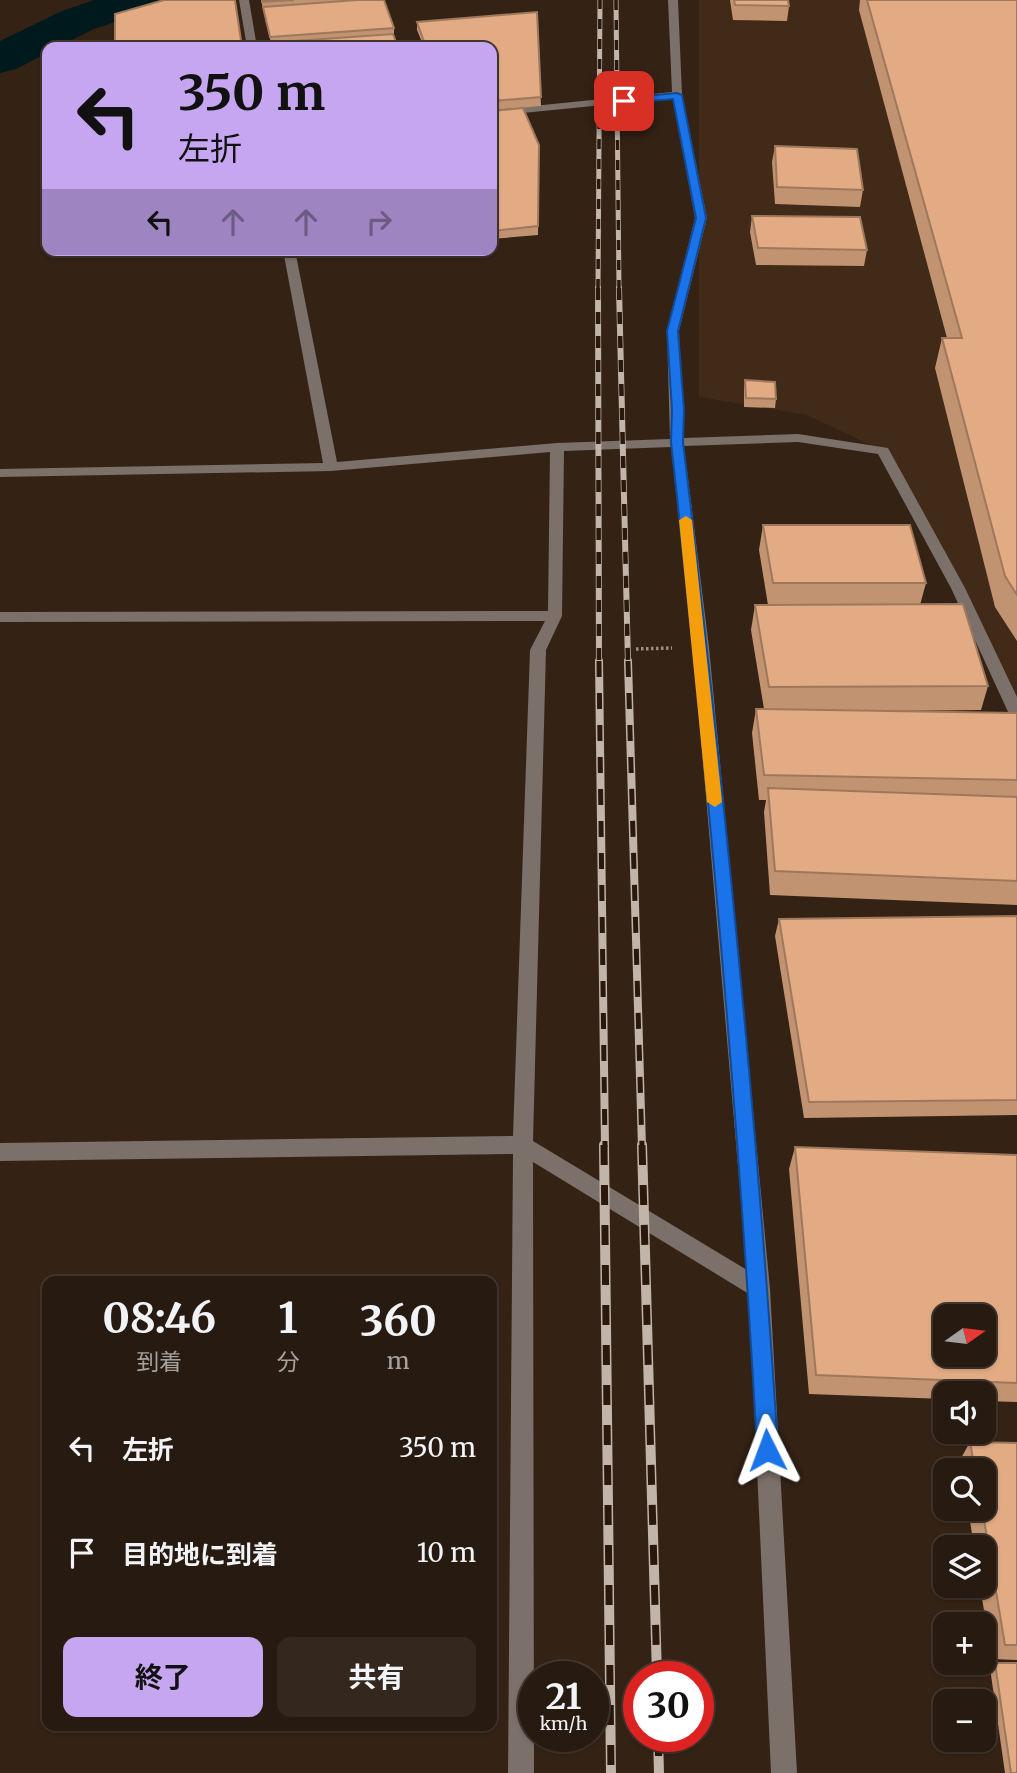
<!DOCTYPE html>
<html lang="ja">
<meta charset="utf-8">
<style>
:root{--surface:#271a10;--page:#33271e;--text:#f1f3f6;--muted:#a4a19f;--line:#433830;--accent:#c6a6f0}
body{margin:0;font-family:Merriweather,"Noto Sans JP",serif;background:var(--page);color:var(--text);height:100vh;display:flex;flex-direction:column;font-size:26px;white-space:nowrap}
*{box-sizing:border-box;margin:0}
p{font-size:23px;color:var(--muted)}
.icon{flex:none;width:38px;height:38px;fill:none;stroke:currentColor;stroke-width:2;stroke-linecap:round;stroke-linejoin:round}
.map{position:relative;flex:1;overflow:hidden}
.side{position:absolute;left:42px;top:1276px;width:455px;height:455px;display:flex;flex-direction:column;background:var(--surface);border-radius:14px;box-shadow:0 2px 5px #0004,0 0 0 2px var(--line)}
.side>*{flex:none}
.banner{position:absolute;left:42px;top:42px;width:455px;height:214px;border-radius:14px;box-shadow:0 2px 5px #0004,0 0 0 2px var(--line);background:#c6a6f0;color:#111;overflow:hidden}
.needle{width:46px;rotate:76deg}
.controls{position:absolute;left:933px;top:1304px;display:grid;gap:14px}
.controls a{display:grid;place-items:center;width:63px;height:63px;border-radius:14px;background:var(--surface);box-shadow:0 2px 5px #0004,0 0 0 2px var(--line);font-size:35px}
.speed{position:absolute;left:518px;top:1661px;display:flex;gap:14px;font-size:35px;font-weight:700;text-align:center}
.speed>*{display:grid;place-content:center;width:91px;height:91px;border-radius:50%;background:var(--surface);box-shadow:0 2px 5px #0004,0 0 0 2px var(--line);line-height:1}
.speed small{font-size:18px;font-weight:400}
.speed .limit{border:10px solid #d22;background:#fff;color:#111}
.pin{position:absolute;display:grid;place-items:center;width:60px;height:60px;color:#fff;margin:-30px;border-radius:14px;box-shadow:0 4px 10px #0006}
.me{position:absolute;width:77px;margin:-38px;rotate:357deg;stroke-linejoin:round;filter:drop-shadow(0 0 5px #0008)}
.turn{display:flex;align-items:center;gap:24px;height:147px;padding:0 21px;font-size:32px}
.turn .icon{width:91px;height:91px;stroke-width:2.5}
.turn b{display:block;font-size:49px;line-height:60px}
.lanes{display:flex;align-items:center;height:66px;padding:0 21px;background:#0003;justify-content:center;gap:35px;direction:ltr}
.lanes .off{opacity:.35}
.eta{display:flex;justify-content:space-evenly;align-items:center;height:119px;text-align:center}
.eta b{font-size:42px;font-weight:700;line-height:49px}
.cta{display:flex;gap:14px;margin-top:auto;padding:14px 21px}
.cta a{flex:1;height:80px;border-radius:14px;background:var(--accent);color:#111;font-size:28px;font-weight:700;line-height:80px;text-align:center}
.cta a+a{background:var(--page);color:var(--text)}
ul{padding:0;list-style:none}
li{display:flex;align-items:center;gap:21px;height:105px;padding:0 21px}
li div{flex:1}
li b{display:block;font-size:26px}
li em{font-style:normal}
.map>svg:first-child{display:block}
.built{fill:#412a18}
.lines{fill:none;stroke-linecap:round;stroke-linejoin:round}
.river{fill:#00191c;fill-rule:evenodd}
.path{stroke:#9d8e83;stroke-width:3.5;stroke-dasharray:2.5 2.5;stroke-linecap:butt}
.minor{fill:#7b706a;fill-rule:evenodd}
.rail-far3-casing{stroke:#c1b4a9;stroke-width:5}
.rail-far2-casing{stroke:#c1b4a9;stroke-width:6}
.rail-far1-casing{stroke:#c1b4a9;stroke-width:8}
.rail-casing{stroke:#c1b4a9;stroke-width:10}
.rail-far3{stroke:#29180b;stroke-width:3.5;stroke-dasharray:10;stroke-linecap:butt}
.rail-far2{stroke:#29180b;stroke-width:4.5;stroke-dasharray:12;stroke-linecap:butt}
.rail-far1{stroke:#29180b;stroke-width:5;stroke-dasharray:16;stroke-linecap:butt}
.rail{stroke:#29180b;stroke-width:7;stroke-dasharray:20;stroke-linecap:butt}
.wall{fill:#c29371}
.building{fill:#e2ab83;stroke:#9e785c;stroke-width:2;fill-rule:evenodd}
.route{fill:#1a73e8;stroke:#114b97;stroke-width:2}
.slow{fill:#f59e0b}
</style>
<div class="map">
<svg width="1017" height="1773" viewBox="0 0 1017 1773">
<rect width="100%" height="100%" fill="#342215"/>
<path class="built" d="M699,0H1017V704L883,451L807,415L699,397Z"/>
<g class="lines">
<path class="river" d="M94,0H159L152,9L94,29L58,47H47V53L16,69L0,73V41L62,11Z"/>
<path class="path" d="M636,649L672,648"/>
<path class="minor" d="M239,0H249L257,47H247Z
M668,0H678L682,95L707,218L679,331L684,438L798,434L888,448L965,588L1017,697V720L1009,714L951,588L878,454L798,442L684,446L709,647L770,1289L797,1773H771L749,1294L533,1162L534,1773H508L513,1154L0,1161V1143L513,1136L530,650L545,621L0,622V612L548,611L550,452L331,471L0,477V469L323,463L283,250H295L337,462L557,443L670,439L667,331L695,218L673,98L492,116V110L672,92ZM671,447L693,647L747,1270L533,1141L546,650L562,616L564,451Z"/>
<g class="rail-far3-casing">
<path id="rail-far3" d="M616,0L619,289
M598,289L600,0"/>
</g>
<g class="rail-far2-casing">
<path id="rail-far2" d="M598,288L599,663
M619,288L628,663"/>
</g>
<g class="rail-far1-casing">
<path id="rail-far1" d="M599,661L605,1147
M628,661L642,1147"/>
</g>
<g class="rail-casing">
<path id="rail" d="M604,1145L611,1773
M642,1145L657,1676
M658,1736L659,1773"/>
</g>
<use href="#rail-far3" class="rail-far3"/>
<use href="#rail-far2" class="rail-far2"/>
<use href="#rail-far1" class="rail-far1"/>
<use href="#rail" class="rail"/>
</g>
<path class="wall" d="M261,0H384L394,28V35L271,43Z
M730,0H788L789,6L787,21L733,20Z
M860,0H1017V641L995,607L935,368L942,338H947L859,10Z
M537,12L541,106L492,110V47H424L417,30V22Z
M492,111L539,145L538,235L492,239Z
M775,146L863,190L860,207L775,204L772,162Z
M752,216L867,250L864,266L756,265L750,232Z
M306,250H378L308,257Z
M745,380L776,399L775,408L744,407V389Z
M763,525L926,583L920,605L988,686L981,710L892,711L1017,713V905L770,895L764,812L766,800H759L752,733L756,709H764L751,630L755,605H768L759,550Z
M1017,916V1115L804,1118L775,936L779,919Z
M795,1147L1017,1155V1402L984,1401V1393H945V1399L809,1394L789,1169Z
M970,1442L1017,1443V1660L992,1659L980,1586H984V1547H974L968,1508H984V1470H961L960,1460Z
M995,1663L1017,1773H1005L990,1668Z"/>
<path class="building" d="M164,0H235L242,47H115V14Z
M262,0H294L262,2Z
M357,0H384L394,28L270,37L263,7Z
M734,0H788L789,6L735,5Z
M867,0H1017V595L1005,576L942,338H962Z
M537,12L541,97L492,101V47H426L417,22Z
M393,34L398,47H269L268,43Z
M523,108L539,145L538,226L492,231V111Z
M775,146L857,149L863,190L777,187Z
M752,216L860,217L867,250L758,248Z
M745,380L775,382L776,399L746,398Z
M763,525H910L926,583H773Z
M963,604L988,686L769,687L755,605Z
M756,709L1017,713V780L764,775Z
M768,788L1017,797V881L775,871Z
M1017,916V1100L809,1102L779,919Z
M795,1147L1017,1155V1383L816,1375ZM945,1316H984V1354H945Z
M970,1442L1017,1443V1645H1005L982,1508H984V1470H975Z
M995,1663H1017V1773H1011Z"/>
<path class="route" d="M677,93L682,95L706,218L678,331L684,410L683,442C723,777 757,1114 778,1450L775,1458L767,1461L760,1458L757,1450C739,1114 708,777 671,442L672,410L667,331L696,218L673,99L624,103L620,101L624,98Z"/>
<path class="slow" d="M686,516L692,520L722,802L715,807L707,802L679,520Z"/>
</svg>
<div class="controls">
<a><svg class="needle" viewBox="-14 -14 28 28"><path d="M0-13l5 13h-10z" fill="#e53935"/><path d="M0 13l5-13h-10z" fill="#a4a19f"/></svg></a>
<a><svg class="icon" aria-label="sound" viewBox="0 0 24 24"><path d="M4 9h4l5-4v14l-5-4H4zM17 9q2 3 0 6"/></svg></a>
<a><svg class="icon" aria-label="search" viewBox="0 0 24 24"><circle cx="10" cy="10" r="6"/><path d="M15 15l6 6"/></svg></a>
<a><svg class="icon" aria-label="layers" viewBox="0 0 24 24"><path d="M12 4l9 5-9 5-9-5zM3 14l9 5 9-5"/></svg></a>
<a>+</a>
<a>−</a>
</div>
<div class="speed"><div>21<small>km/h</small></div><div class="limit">30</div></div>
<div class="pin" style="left:624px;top:101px;background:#d93025"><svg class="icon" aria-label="arrive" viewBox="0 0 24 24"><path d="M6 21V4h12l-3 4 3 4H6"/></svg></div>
<svg class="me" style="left:767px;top:1450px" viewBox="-20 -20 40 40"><path d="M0-17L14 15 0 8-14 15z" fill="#1a73e8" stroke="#fff" stroke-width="4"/></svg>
<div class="banner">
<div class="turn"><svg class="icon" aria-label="left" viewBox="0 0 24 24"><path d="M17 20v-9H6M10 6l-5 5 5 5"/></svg><div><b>350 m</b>左折</div></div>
<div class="lanes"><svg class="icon" aria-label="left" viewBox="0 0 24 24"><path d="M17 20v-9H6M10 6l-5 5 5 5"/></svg><svg class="icon off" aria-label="ahead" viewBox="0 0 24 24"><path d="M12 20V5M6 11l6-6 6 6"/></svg><svg class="icon off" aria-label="ahead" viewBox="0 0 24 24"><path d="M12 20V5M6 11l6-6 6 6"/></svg><svg class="icon off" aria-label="right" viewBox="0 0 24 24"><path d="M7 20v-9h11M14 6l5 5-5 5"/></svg></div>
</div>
<section class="side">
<div class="eta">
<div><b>08:46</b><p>到着</p></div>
<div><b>1</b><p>分</p></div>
<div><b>360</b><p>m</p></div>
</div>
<ul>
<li><svg class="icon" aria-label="left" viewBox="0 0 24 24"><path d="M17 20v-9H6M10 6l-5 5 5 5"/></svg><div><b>左折</b></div><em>350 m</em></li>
<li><svg class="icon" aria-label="arrive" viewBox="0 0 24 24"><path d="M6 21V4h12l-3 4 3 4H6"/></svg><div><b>目的地に到着</b></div><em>10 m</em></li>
</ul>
<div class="cta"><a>終了</a><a>共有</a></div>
</section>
</div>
